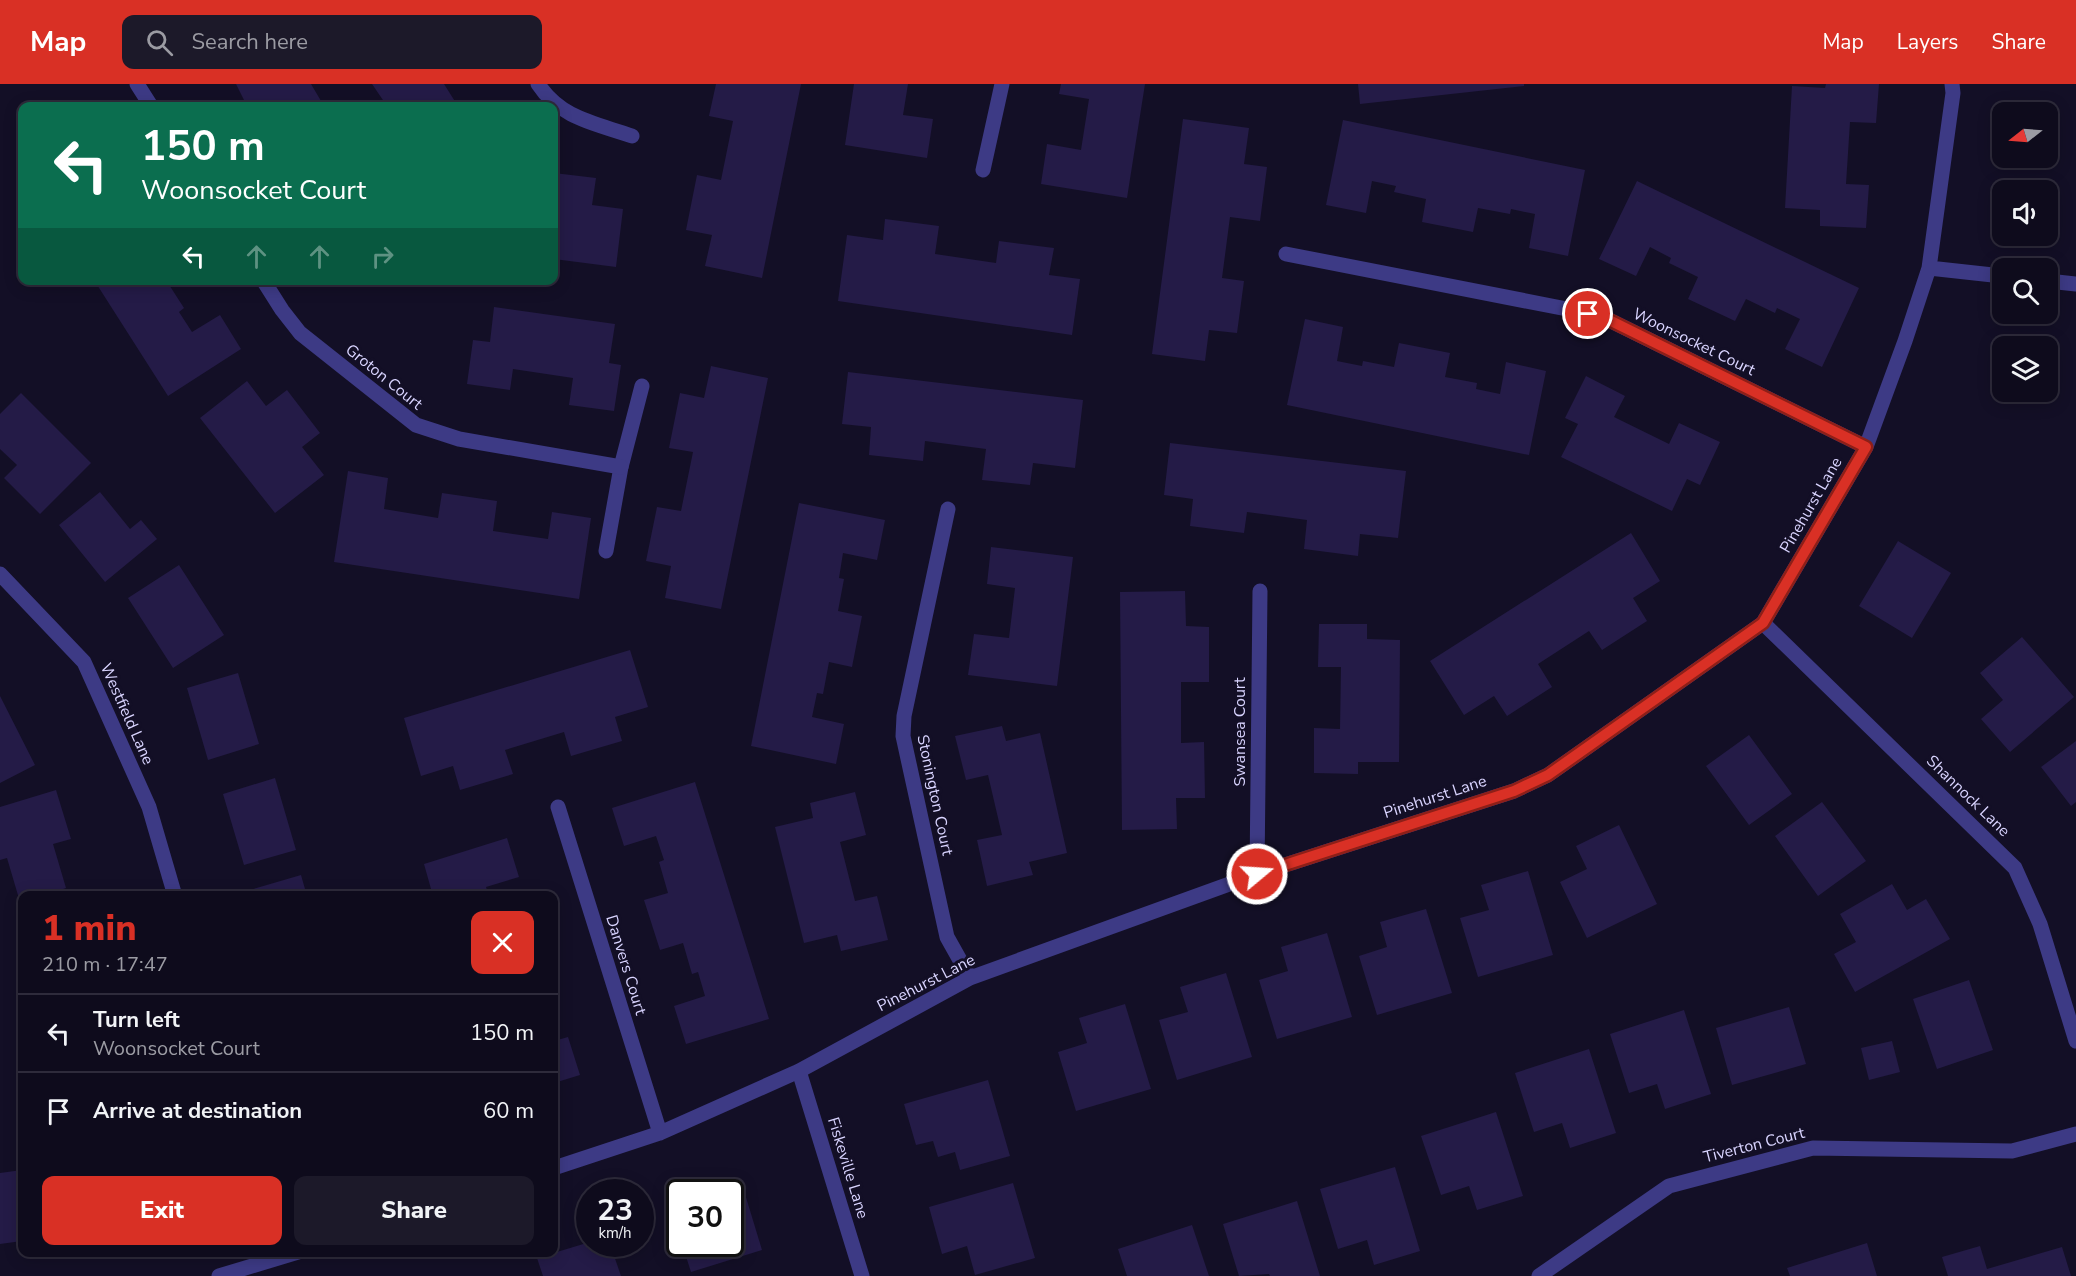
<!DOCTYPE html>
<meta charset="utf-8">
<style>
:root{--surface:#0e0b1c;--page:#1c1929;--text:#f1f3f6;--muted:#9b9ba3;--line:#2e2b3b;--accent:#d93025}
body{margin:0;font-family:"Nunito Sans",sans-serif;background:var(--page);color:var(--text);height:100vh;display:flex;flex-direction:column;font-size:22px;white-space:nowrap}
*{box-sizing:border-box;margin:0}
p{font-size:20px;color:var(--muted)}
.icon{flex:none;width:33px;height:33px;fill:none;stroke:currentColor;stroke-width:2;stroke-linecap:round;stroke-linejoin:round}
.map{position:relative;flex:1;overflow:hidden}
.drawer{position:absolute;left:18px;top:807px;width:540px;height:366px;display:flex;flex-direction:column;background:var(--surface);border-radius:12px;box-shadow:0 3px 15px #0003,0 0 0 2px var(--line)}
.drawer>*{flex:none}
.hud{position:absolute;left:18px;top:18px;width:540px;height:183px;border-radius:12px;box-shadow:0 3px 15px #0003,0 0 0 2px var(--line);background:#0b6e4f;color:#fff;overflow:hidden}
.needle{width:39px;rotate:253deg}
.buttons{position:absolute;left:1992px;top:18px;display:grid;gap:12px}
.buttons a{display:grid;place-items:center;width:66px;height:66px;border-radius:12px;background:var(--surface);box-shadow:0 3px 15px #0003,0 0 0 2px var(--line);font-size:30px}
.speed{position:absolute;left:576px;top:1095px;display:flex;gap:12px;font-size:30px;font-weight:700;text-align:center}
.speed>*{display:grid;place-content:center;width:78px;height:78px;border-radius:50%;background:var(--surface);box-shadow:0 3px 15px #0003,0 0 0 2px var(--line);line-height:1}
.speed small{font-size:15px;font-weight:400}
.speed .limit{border:3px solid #111;border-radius:9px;background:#fff;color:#111}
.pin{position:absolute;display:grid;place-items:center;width:51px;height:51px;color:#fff;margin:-26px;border:3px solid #fff;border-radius:50%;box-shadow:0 2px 6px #0007}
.me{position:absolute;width:66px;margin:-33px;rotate:72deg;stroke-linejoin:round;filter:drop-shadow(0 0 4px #0008)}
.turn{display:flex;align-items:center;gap:21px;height:126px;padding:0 24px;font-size:27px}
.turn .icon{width:78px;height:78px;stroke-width:2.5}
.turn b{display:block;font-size:42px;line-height:51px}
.lanes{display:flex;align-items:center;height:57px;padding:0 24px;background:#0003;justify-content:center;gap:30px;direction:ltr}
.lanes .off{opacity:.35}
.round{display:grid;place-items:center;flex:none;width:63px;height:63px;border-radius:12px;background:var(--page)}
.summary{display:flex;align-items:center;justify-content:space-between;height:102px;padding:0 24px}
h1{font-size:36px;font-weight:800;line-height:45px;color:var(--accent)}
.cta{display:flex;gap:12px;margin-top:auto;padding:12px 24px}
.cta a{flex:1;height:69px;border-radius:12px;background:var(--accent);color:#fff;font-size:24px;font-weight:800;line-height:69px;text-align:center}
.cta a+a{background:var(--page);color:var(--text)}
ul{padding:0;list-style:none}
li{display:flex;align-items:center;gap:18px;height:78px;padding:0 24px;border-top:2px solid var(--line)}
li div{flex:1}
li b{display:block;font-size:22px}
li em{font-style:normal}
header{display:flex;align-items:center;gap:36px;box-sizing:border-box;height:84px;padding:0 30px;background:var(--accent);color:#fff}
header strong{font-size:28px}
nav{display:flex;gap:33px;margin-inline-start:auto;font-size:21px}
.search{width:420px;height:54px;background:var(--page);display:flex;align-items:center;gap:15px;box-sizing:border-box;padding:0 21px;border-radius:12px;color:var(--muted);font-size:22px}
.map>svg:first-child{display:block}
.building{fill:#241b47}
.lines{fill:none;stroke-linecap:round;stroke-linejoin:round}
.service{stroke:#3d3a85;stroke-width:15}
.minor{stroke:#3d3a85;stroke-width:15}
.route-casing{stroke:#8d1f18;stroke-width:15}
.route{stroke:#d93025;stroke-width:10}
.labels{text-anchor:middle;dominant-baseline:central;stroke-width:6;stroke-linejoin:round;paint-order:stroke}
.street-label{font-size:16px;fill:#d9d4ff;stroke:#130f26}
</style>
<header>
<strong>Map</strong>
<div class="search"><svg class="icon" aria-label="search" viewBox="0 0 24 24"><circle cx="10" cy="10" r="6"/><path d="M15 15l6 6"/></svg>Search here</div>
<nav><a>Map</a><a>Layers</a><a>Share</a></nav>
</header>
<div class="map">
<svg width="2076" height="1192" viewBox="0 0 2076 1192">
<rect width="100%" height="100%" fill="#130f26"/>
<path class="building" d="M236,0H311L324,22H233L244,16Z
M372,0H444L456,19L452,22H387Z
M716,0H801L762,194L705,182L712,151L686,146L697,91L721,96L733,37L709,32Z
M854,0H908L903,31L933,35L927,74L845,61Z
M1061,0H1145L1127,114L1041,100L1047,60L1081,66L1089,15L1059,10Z
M1358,0H1524V2L1360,20Z
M1826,0H1879L1876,39L1850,38L1846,100L1869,101L1866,144L1820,142V126L1785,124L1792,2L1825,4Z
M1183,35L1249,44L1244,80L1267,83L1260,137L1230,133L1222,194L1244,197L1237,249L1209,246L1205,277L1152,270Z
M1343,36L1585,86L1568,172L1529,164L1535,130L1511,125L1510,130L1478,124L1473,148L1422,138L1426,115L1394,108L1396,102L1372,97L1366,129L1326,121Z
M554,89L596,94L592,121L623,125L616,183L554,175Z
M1637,97L1859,204L1822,283L1785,265L1800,235L1777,224L1775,229L1746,215L1735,237L1688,215L1698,193L1669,179L1671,174L1650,163L1636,192L1599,175Z
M885,135L939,142L935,170L996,179L999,157L1054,164L1049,191L1080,195L1072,251L838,217L847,151L883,156Z
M94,196H166L184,224L179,228L192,248L220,231L241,265L168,312Z
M494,223L615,240L609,279L621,281L614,327L569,321L573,294L513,285L510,306L467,300L473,256L490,258Z
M1305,235L1343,243L1337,277L1362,282L1363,277L1394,283L1399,259L1450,269L1445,293L1477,299L1476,305L1500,310L1506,278L1546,287L1529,371L1287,321Z
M711,282L768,294L721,525L665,514L671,482L646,477L657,423L681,427L693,368L669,364L680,309L704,314Z
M848,288L1083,316L1075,384L1033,379L1030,401L982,396L986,365L925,357L923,377L869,371L871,343L842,340Z
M1586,292L1625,312L1614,333L1669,360L1679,339L1720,358L1700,401L1687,395L1672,427L1561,373L1578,340L1565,334Z
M247,297L266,322L287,306L320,349L302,363L324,391L275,429L200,334Z
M21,309L91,379L40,430L4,394L17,381L0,365V330Z
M1170,359L1406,387L1398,454L1360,450L1358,472L1304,465L1307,436L1247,428L1244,449L1190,442L1193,415L1164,411Z
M348,387L388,394L384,425L438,434L442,409L497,417L493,447L548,455L552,428L591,434L579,515L334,478Z
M100,408L130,445L141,436L157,455L105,498L59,441Z
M799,419L885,436L877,476L843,469L839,494L844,495L838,527L862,532L852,583L829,578L823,610L817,609L812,633L844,640L836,680L751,662Z
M1631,449L1660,497L1633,514L1647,537L1602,566L1589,547L1538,580L1552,603L1507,632L1494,612L1464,631L1430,577Z
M1898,457L1951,489L1912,554L1859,522Z
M991,463L1073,473L1057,602L968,591L974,550L1009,554L1015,504L987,500Z
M179,481L224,551L173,584L128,514Z
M1185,507L1186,542L1209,543V598H1181V659L1204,658L1205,714H1176L1177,745L1122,746L1120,508Z
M1319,540H1367V555L1400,556L1399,678H1358V690L1314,689V644L1340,645L1341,583H1318Z
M2022,553L2074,613L2010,668L1981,635L2003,616L1980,589Z
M630,566L648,623L615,633L622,657L571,672L564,648L505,666L513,690L460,706L453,682L421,692L404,634Z
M238,589L259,660L208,676L187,604Z
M0,612L35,681L0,699Z
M1002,642L1006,657L1040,649L1067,769L1029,778L1033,791L987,802L977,756L1002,751L988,691L966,696L955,652Z
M1749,651L1792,710L1749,741L1706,682Z
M2076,657V718L2071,722L2041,683Z
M275,694L296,766L244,781L223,710Z
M695,698L769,935L686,960L674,922L705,912L698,888L692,890L683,859L660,866L644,816L668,809L659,778L664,776L656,752L624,762L612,724Z
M56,706L71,755L53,760L66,804L43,812H22V818H20L7,774L0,776V723Z
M855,708L866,751L840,758L855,817L877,812L888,856L841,867L837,851L804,859L775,743L813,734L810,719Z
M1822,718L1866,777L1818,812L1775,752Z
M1619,741L1657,820L1587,854L1560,798L1587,785L1576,762Z
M507,754L519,793L486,803L489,812H433L424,780Z
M1528,787L1553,871L1478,893L1460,834L1489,826L1481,801Z
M301,791L307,812H251L250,806Z
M1892,800L1907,826L1926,815L1950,855L1855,908L1834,870L1856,858L1840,830Z
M1426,825L1452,909L1377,931L1359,872L1387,863L1380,838Z
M1327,849L1352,933L1277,955L1259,896L1288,887L1281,863Z
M1226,889L1252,973L1177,996L1159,936L1188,928L1180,903Z
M1969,896L1993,966L1937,985L1913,915Z
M1125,920L1151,1005L1076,1027L1058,968L1087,959L1079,934Z
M1789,923L1806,980L1732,1001L1716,944Z
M1684,926L1711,1010L1665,1025L1657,1000L1629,1009L1610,950Z
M568,953L580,991L554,999V957Z
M1892,957L1900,988L1869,996L1861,964Z
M1589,965L1616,1049L1570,1064L1562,1039L1534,1048L1515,989Z
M988,996L1010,1072L960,1086L955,1068L938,1073L933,1057L916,1061L904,1020Z
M1496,1028L1523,1112L1477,1126L1469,1102L1441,1111L1421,1052Z
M1395,1083L1420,1167L1374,1181L1367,1156L1338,1165L1320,1105Z
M22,1086V1157L0,1160V1089Z
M1013,1099L1035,1174L975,1191L967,1162L942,1170L929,1123Z
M745,1110L762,1166L691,1188L682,1160H730V1115Z
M1297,1117L1320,1192H1270L1269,1190L1239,1192L1223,1140Z
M1192,1141L1209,1192H1127L1118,1165Z
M590,1158V1160H610L621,1192H543L537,1174Z
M1867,1159L1877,1192H1790L1787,1184Z
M1980,1162L1987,1185L2062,1163L2071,1192H1948L1942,1173Z"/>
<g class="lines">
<path class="service" d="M606,467L621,383L642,302"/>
<path class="minor" d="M137,0L151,22
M538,0C561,35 595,39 632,52
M983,86L1002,0
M1286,170L1572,226L1605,234L1866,363
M1929,184L2002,192
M263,196L282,226L300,249L416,341L459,355L621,383
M2048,197L2076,200
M948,425L904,632L903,652L947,853L970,894
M0,490L84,578L149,723L175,812
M1763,539L2015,784L2040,840L2076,957
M558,723L660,1049
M1257,790L1260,507
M799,987L862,1192
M554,1084L660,1049L799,987L970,894L1257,790L1514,707L1548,691L1763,539L1866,363L1905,257L1929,184L1953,9L1952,0
M219,1192L298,1168
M1539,1192L1669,1102L1813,1064L2012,1067L2076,1050"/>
</g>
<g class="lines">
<g class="route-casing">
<path id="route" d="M1257,790L1514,707L1548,691L1763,539L1866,363L1605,234L1588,230"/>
</g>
<use href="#route" class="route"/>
</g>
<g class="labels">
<g class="street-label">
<text transform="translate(1694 258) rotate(26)">Woonsocket Court</text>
<text transform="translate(384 293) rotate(39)">Groton Court</text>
<text transform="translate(1811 421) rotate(-60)">Pinehurst Lane</text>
<text transform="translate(127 630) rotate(66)">Westfield Lane</text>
<text transform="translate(1240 648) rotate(-90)">Swansea Court</text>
<text transform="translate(935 711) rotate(78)">Stonington Court</text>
<text transform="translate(1968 712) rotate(44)">Shannock Lane</text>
<text transform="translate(1435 713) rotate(-18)">Pinehurst Lane</text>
<text transform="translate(626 881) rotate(73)">Danvers Court</text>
<text transform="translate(926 899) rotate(-27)">Pinehurst Lane</text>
<text transform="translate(1754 1061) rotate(-14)">Tiverton Court</text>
<text transform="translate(848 1084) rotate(73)">Fiskeville Lane</text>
</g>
</g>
</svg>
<div class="buttons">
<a><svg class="needle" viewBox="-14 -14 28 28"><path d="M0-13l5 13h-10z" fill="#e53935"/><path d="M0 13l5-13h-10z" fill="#9b9ba3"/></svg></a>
<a><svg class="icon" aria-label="sound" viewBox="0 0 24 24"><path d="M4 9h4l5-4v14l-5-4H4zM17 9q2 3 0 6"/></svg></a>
<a><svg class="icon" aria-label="search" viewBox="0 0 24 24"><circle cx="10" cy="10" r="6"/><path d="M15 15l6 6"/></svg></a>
<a><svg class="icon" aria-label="layers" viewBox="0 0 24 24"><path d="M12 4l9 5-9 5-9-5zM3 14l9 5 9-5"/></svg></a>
</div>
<div class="speed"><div>23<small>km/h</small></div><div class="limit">30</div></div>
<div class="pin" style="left:1588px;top:230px;background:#d93025"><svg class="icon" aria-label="arrive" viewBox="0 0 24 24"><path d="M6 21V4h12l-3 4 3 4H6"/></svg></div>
<svg class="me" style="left:1257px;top:790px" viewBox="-20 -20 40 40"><circle r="17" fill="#d93025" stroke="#fff" stroke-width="3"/><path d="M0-11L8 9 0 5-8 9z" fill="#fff"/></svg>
<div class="hud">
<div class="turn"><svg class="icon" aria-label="left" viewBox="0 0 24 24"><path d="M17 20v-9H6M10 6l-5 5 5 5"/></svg><div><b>150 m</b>Woonsocket Court</div></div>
<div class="lanes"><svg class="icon" aria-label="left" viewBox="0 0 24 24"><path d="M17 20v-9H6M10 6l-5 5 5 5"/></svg><svg class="icon off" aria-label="ahead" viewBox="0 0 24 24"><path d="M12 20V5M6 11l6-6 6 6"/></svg><svg class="icon off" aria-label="ahead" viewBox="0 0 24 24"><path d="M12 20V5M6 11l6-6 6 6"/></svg><svg class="icon off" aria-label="right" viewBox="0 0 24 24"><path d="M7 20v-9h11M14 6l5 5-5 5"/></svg></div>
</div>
<section class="drawer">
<div class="summary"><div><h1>1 min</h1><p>210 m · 17:47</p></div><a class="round" style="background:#d93025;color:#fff"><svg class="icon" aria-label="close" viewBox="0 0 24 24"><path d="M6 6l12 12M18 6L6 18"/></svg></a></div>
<ul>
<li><svg class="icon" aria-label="left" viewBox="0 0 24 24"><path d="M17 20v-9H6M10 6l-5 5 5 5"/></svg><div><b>Turn left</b><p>Woonsocket Court</p></div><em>150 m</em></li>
<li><svg class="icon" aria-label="arrive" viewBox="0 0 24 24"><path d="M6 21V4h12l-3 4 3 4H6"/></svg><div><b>Arrive at destination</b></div><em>60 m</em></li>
</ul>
<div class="cta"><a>Exit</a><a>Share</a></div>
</section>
</div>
